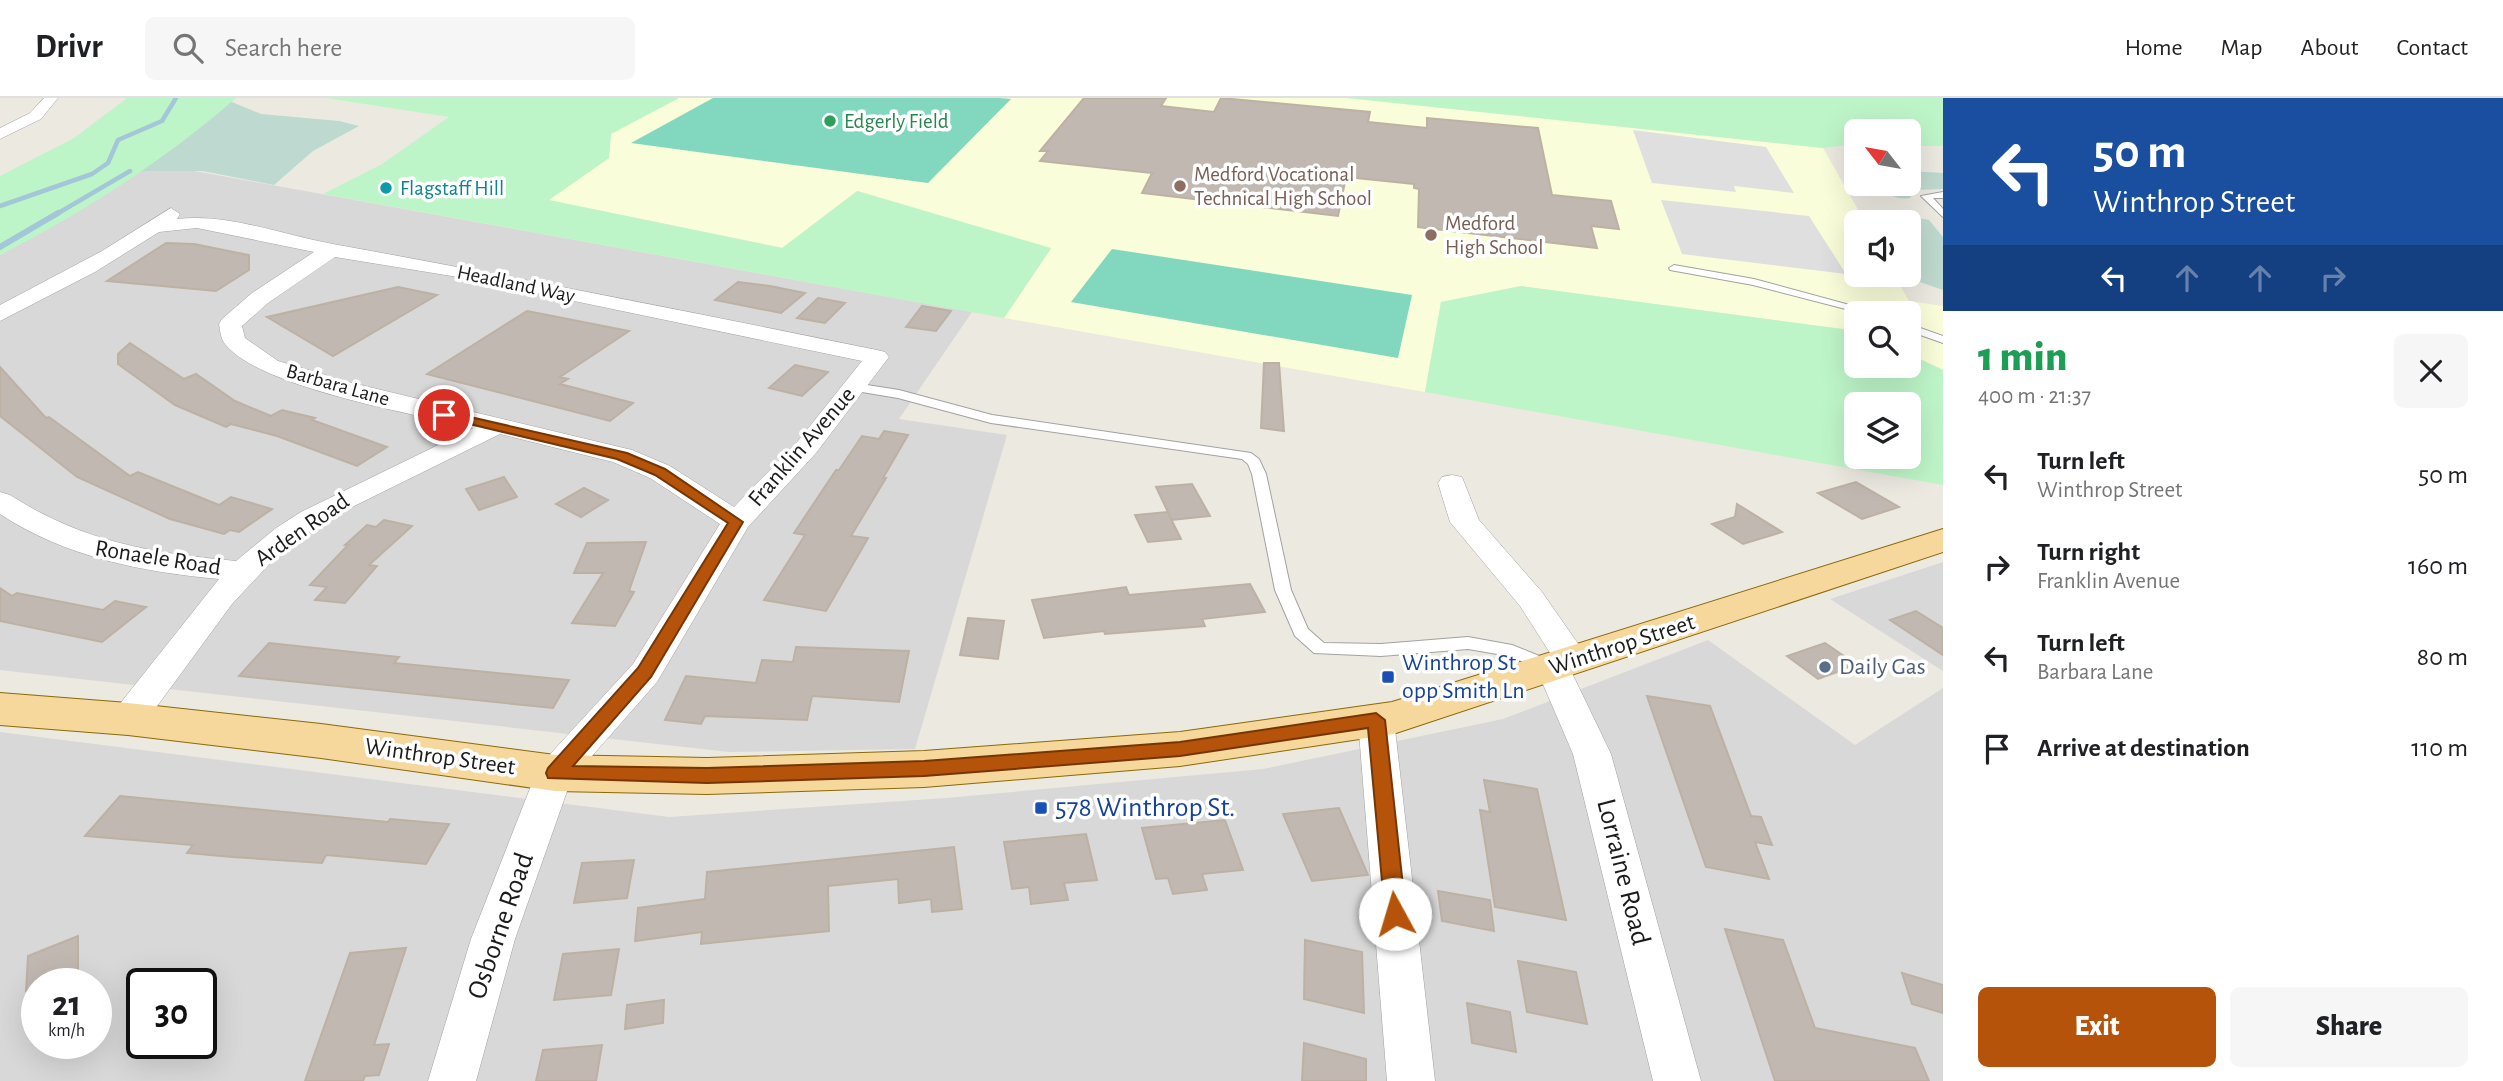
<!DOCTYPE html>
<meta charset="utf-8">
<style>
:root{--surface:#fff;--page:#f6f6f6;--text:#202124;--muted:#757577;--line:#e0e0e0;--accent:#b45309}
body{margin:0;font-family:"Alegreya Sans",sans-serif;background:var(--page);color:var(--text);height:100vh;display:flex;flex-direction:column;font-size:26px;white-space:nowrap}
*{box-sizing:border-box;margin:0}
p{font-size:23px;color:var(--muted)}
.icon{flex:none;width:38px;height:38px;fill:none;stroke:currentColor;stroke-width:2;stroke-linecap:round;stroke-linejoin:round}
.map{position:relative;flex:1;overflow:hidden}
.drawer{display:flex;flex-direction:column;background:var(--surface);width:560px}
.drawer>*{flex:none}
.hud{background:#1a4fa0;color:#fff;overflow:hidden}
.needle{width:46px;rotate:301deg}
.fabs{position:absolute;left:1844px;top:21px;display:grid;gap:14px}
.fabs a{display:grid;place-items:center;width:77px;height:77px;border-radius:10px;background:var(--surface);box-shadow:0 7px 28px #0002;font-size:35px}
.speed{position:absolute;left:21px;top:870px;display:flex;gap:14px;font-size:35px;font-weight:700;text-align:center}
.speed>*{display:grid;place-content:center;width:91px;height:91px;border-radius:50%;background:var(--surface);box-shadow:0 7px 28px #0002;line-height:1}
.speed small{font-size:18px;font-weight:400}
.speed .limit{border:4px solid #111;border-radius:10px;background:#fff;color:#111}
.pin{position:absolute;display:grid;place-items:center;width:60px;height:60px;color:#fff;margin:-30px;border:4px solid #fff;border-radius:50%;box-shadow:0 2px 7px #0007}
.me{position:absolute;width:77px;margin:-38px;rotate:354deg;stroke-linejoin:round;filter:drop-shadow(0 0 5px #0008)}
.turn{display:flex;align-items:center;gap:24px;height:147px;padding:0 35px;font-size:32px}
.turn .icon{width:91px;height:91px;stroke-width:2.5}
.turn b{display:block;font-size:49px;line-height:60px}
.lanes{display:flex;align-items:center;height:66px;padding:0 35px;background:#0003;justify-content:center;gap:35px;direction:ltr}
.lanes .off{opacity:.35}
.round{display:grid;place-items:center;flex:none;width:74px;height:74px;border-radius:10px;background:var(--page)}
.overview{display:flex;align-items:center;justify-content:space-between;height:119px;padding:0 35px}
h1{font-size:42px;font-weight:800;line-height:52px;color:#1e9e55}
.action{display:flex;gap:14px;margin-top:auto;padding:14px 35px}
.action a{flex:1;height:80px;border-radius:10px;background:var(--accent);color:#fff;font-size:28px;font-weight:800;line-height:80px;text-align:center}
.action a+a{background:var(--page);color:var(--text)}
ul{padding:0;list-style:none}
li{display:flex;align-items:center;gap:21px;height:91px;padding:0 35px}
li div{flex:1}
li b{display:block;font-size:26px}
li em{font-style:normal}
header{display:flex;align-items:center;gap:42px;box-sizing:border-box;height:98px;padding:0 35px;background:var(--surface);border-bottom:2px solid var(--line)}
header strong{font-size:33px}
nav{display:flex;gap:38px;margin-inline-start:auto;font-size:24px}
.search{width:490px;height:63px;background:var(--page);display:flex;align-items:center;gap:18px;box-sizing:border-box;padding:0 24px;border-radius:10px;color:var(--muted);font-size:26px}
main{display:flex;flex:1;min-height:0}
.map>svg:first-child{display:block}
.residential{fill:#d9d8d8;fill-rule:evenodd}
.education{fill:#fafdd9}
.wetland{fill:#bed9cf}
.park{fill:#bef5c8;fill-rule:evenodd}
.pitch{fill:#82d8be}
.parking{fill:#dfdfdf}
.lines{fill:none;stroke-linecap:round;stroke-linejoin:round}
.stream-far1{stroke:#a3c7d8;stroke-width:4.5}
.stream{stroke:#a3c7d8;stroke-width:6}
.building{fill:#c0b8b1;stroke:#bdb1a4;stroke-width:2}
.lane-casing{stroke:#a2a2a2;stroke-width:2}
.street-casing{stroke:#a2a2a2;stroke-width:1}
.primary-casing{stroke:#8a6a08;stroke-width:2}
.lane{fill:#fff;fill-rule:evenodd}
.street{fill:#fff;fill-rule:evenodd}
.primary{fill:#f6d79c;fill-rule:evenodd}
.route{fill:#b45309;stroke:#753606;stroke-width:2}
.leisure-dot{fill:#2e9e5b;stroke:#fff;stroke-width:2.5}
.education-dot{fill:#8d6e63;stroke:#fff;stroke-width:2.5}
.culture-dot{fill:#0f9aa8;stroke:#fff;stroke-width:2.5}
.service-dot{fill:#5c6f8a;stroke:#fff;stroke-width:2.5}
.transit-dot{fill:#1a4fb4;stroke:#fff;stroke-width:2.5}
.labels{text-anchor:middle;dominant-baseline:central;stroke-width:7;stroke-linejoin:round;paint-order:stroke}
.far-leisure-label{font-size:21px;fill:#27864d;stroke:#fff;text-anchor:start}
.far-education-label{font-size:21px;fill:#785e54;stroke:#fff;text-anchor:start}
.far-culture-label{font-size:21px;fill:#0d838f;stroke:#fff;text-anchor:start}
.far-street-label{font-size:21px;fill:#1b1b1b;stroke:#fff}
.street-label{font-size:24px;fill:#1b1b1b;stroke:#fff}
.transit-label{font-size:24px;fill:#164399;stroke:#fff;text-anchor:start}
.service-label{font-size:24px;fill:#4e5e75;stroke:#fff;text-anchor:start}
.near-transit-label{font-size:28px;fill:#164399;stroke:#fff;text-anchor:start}
.near-street-label{font-size:28px;fill:#1b1b1b;stroke:#fff}
</style>
<header>
<strong>Drivr</strong>
<div class="search"><svg class="icon" aria-label="search" viewBox="0 0 24 24"><circle cx="10" cy="10" r="6"/><path d="M15 15l6 6"/></svg>Search here</div>
<nav><a>Home</a><a>Map</a><a>About</a><a>Contact</a></nav>
</header>
<main>
<div class="map">
<svg width="1943" height="983" viewBox="0 0 1943 983">
<rect width="100%" height="100%" fill="#ece9e1"/>
<path class="residential" d="M189,72L972,214L899,321L1007,337L915,651L729,654L0,572V157L141,73Z
M1943,464V573L1830,501Z
M1708,542L1855,647L1943,590V983H0V634L669,719L946,700L1263,671L1503,621ZM37,886H96V945H37ZM142,886H201V945H142Z"/>
<path class="education" d="M679,0H1347L1823,50L1865,124H1857V177H1894L1909,203L1943,208V272L1909,256V215H1857V233L1521,188L1441,204L1425,294L1004,220L1051,151L858,93L783,150L548,102L609,60L611,36Z"/>
<path class="wetland" d="M232,4L261,16L339,23L359,28L313,53L274,87L203,73H130L222,5Z
M1909,73L1943,75V91L1915,92L1910,100C1891,103 1885,91 1869,86H1909Z
M1891,115L1929,122L1943,139V192L1914,182L1912,178L1919,174C1921,164 1917,160 1909,154V124H1861L1862,120Z"/>
<path class="park" d="M127,0H236C165,62 84,114 0,157V78L74,40Z
M326,0H679L611,36L609,60L549,102L782,150L857,93L1051,150L1004,220L323,96L382,66L449,19Z
M1347,0H1943V48H1909V33H1857V46L1823,50Z
M1521,188L1857,233V268H1909V256L1943,272V387L1425,294L1441,204ZM1909,306V359H1857V306Z"/>
<path class="pitch" d="M713,0H999L1011,1L928,85L631,45Z
M1112,151L1412,197L1398,260L1071,204Z"/>
<path class="parking" d="M1633,32L1766,49L1794,95L1734,88L1736,94L1652,85Z
M1661,102L1809,118L1846,176L1682,156Z"/>
<g class="lines">
<path class="stream-far1" d="M0,108L92,76L108,65L118,42L162,23L176,0
M55,117L130,73"/>
<path class="stream" d="M0,149L58,115"/>
</g>
<path class="building" d="M1084,0H1166L1161,8L1214,14L1221,0L1370,14L1368,24L1427,30V20L1538,30L1552,97L1611,103L1619,131L1591,128L1597,150L1418,129L1419,91L1414,90V86L1346,79L1338,118L1142,95L1152,75L1040,63L1048,53H1040Z
M166,145L194,146L249,157V172L216,193L107,183Z
M738,184L770,188L805,195L781,215L715,202Z
M398,189L437,197L333,258L267,219Z
M818,200L845,205L825,225L797,220Z
M922,208L951,213L936,233L906,229Z
M527,213L629,233L560,279L568,281L560,286L633,305L610,323L427,276Z
M130,245L184,281L196,276L235,303L271,318L282,312L315,320L312,322L387,349L357,368L277,338L231,326L226,329L175,307L118,266V256Z
M1264,265H1279L1284,333L1261,330Z
M795,267L828,274L802,298L769,290Z
M0,269L46,320L49,319L130,378L138,374L219,407L231,399L272,411L239,434L230,432L224,436L170,421L77,379L0,318Z
M884,333L908,337L883,380H886L851,438L868,440L826,513L764,502L805,437L794,435L836,372H839L862,338L879,341Z
M504,379L517,399L479,412L466,391Z
M1856,384L1899,409L1862,421L1818,395Z
M1192,386L1210,418L1172,422L1168,415L1181,441L1148,444L1135,417L1168,414L1156,389Z
M584,390L608,402L581,419L556,406Z
M1737,406L1782,434L1743,446L1712,426L1735,419Z
M384,422L412,428L369,467L377,468L345,505L315,502L327,489L310,487L348,447H345L367,427L376,429Z
M646,444L629,493L634,494L615,528L572,525L603,475H574L587,445Z
M1250,486L1265,514L1202,521L1205,528L1105,536L1104,533L1044,540L1032,502L1126,489L1129,497Z
M0,490L12,498L17,495L103,512L115,503L146,509L102,544L0,523Z
M1916,513L1943,530V557L1890,522Z
M968,520L1004,523L998,561L960,557Z
M269,545L399,559L394,565L569,582L553,610L239,578Z
M1825,545L1857,567L1818,581L1787,558Z
M796,549L909,553L899,604L812,598L807,622L705,618L701,626L665,622L686,578L756,585L762,562L793,564Z
M1647,598L1710,608L1751,718L1761,719L1772,747L1755,744L1769,781L1706,769Z
M1484,682L1537,691L1566,822L1495,809L1480,712L1490,714Z
M120,698L388,724L390,721L449,726L426,766L326,757L322,765L232,759L187,755L193,747L85,738Z
M1339,710L1368,777L1312,783L1283,716Z
M1225,722L1243,772L1202,776L1207,792L1173,796L1168,780L1156,781L1142,730Z
M1086,736L1097,782L1064,785L1068,802L1031,806L1029,789L1012,791L1004,744Z
M954,749L962,811L932,814L931,801L899,805L898,781L828,788L829,833L701,846L702,834L635,843L638,810L705,801L707,774Z
M634,762L627,800L574,805L582,765Z
M1438,793L1490,802L1494,833L1442,823Z
M1725,831L1783,842L1815,930L1915,950L1929,983H1775Z
M78,838V872L45,886H37V889L26,893L28,858Z
M1305,842L1362,854L1364,915L1304,901Z
M406,850L374,947L389,946L379,977L365,978L363,983H305L350,855Z
M619,851L611,897L554,902L563,856Z
M1518,863L1576,874L1587,926L1527,914Z
M1902,875L1943,887V915L1912,906Z
M664,902L663,925L625,931L627,907Z
M1467,905L1510,914L1516,954L1472,945Z
M1304,945L1366,961V983H1302Z
M602,947L596,983H536L543,952Z"/>
<g class="lines">
<g class="lane-casing">
<path id="lane" d="M1943,94V100H1933L1943,111V119L1921,98Z
M1674,167L1754,181L1879,215H1861L1753,187L1670,172L1669,170Z
M1909,226L1943,238V245L1909,233Z
M854,285L899,292L992,317L1251,355L1259,361L1266,376L1291,492L1308,531L1324,545L1381,546L1468,539L1512,547L1557,565L1560,569L1557,573L1551,575L1509,558L1468,551L1381,558L1314,555L1295,538L1275,492L1252,376L1248,366L1242,361L991,325L898,300L850,292V286Z"/>
</g>
<g class="street-casing">
<path id="street" d="M44,0H58L41,21L0,41V30L30,15Z
M171,110L180,116L177,121C228,115 283,137 333,146C515,179 696,215 877,252L885,254L889,259L816,355L748,429L657,584L571,682L515,841L476,983H428L471,841L536,675L542,665L633,566L720,426L650,380L613,364L500,336L346,412L296,442L274,461L232,506L141,630L128,634L115,630L110,621L115,612L219,481C142,474 65,459 0,416V394L10,397C83,444 151,455 236,463L276,430L301,414L473,330C416,316 260,290 225,246C221,241 220,233 219,226L222,221L252,195L314,154L197,130L159,134L95,174L0,223V207L102,153ZM335,159L464,180L862,263L798,343L734,409L670,368L632,352L352,285L278,263L245,240L242,228L268,205Z
M1452,377L1462,379L1479,422L1542,494L1590,563L1585,571L1572,575L1611,656L1701,983H1653L1573,656L1536,570L1541,561L1552,558L1520,508L1450,424L1438,385L1442,379Z
M1376,609L1389,612L1394,622L1435,983H1387L1358,622L1363,612Z"/>
</g>
<g class="primary-casing">
<path id="primary" d="M1943,431V454L1393,636L1180,668L924,689L707,696L555,693L321,660L128,637L0,627V595L128,605L321,626L555,657L707,660L924,653L1180,634L1392,604Z"/>
</g>
<use href="#lane" class="lane"/>
<use href="#street" class="street"/>
<use href="#primary" class="primary"/>
</g>
<path class="route" d="M444,313L627,355L665,371L743,424L651,579L573,668L707,670L924,663L1180,644L1376,615L1385,622L1406,816L1403,823L1395,826L1388,823L1385,816L1368,630L1180,658L924,678L707,685L548,680L546,675L548,670L638,570L728,425L655,377L617,361L440,319L438,317Z"/>
<circle class="leisure-dot" cx="830" cy="23" r="7"/>
<g class="education-dot">
<circle cx="1180" cy="88" r="7"/>
<circle cx="1431" cy="137" r="7"/>
</g>
<circle class="culture-dot" cx="386" cy="90" r="7"/>
<circle class="service-dot" cx="1825" cy="569" r="7"/>
<g class="transit-dot">
<rect x="1381" y="572" width="14" height="14" rx="3.5"/>
<rect x="1034" y="703" width="14" height="14" rx="3.5"/>
</g>
<g class="labels">
<g class="far-leisure-label">
<text x="844" y="23">Edgerly Field</text>
</g>
<g class="far-education-label">
<text x="1194" y="76">Medford Vocational<tspan x="1194" dy="24">Technical High School</tspan></text>
<text x="1445" y="125">Medford<tspan x="1445" dy="24">High School</tspan></text>
</g>
<g class="far-culture-label">
<text x="400" y="90">Flagstaff Hill</text>
</g>
<g class="far-street-label">
<text transform="translate(516 186) rotate(12)">Headland Way</text>
<text transform="translate(338 287) rotate(16)">Barbara Lane</text>
</g>
<g class="street-label">
<text transform="translate(802 349) rotate(-49)">Franklin Avenue</text>
<text transform="translate(302 432) rotate(-35)">Arden Road</text>
<text transform="translate(158 460) rotate(9)">Ronaele Road</text>
<text transform="translate(1622 547) rotate(-18)">Winthrop Street</text>
<text transform="translate(440 659) rotate(8)">Winthrop Street</text>
</g>
<g class="transit-label">
<text x="1402" y="565">Winthrop St<tspan x="1402" dy="28">opp Smith Ln</tspan></text>
</g>
<g class="service-label">
<text x="1839" y="569">Daily Gas</text>
</g>
<g class="near-transit-label">
<text x="1055" y="710">578 Winthrop St.</text>
</g>
<g class="near-street-label">
<text transform="translate(1623 774) rotate(76)">Lorraine Road</text>
<text transform="translate(501 828) rotate(-71)">Osborne Road</text>
</g>
</g>
</svg>
<div class="fabs">
<a><svg class="needle" viewBox="-14 -14 28 28"><path d="M0-13l5 13h-10z" fill="#e53935"/><path d="M0 13l5-13h-10z" fill="#757577"/></svg></a>
<a><svg class="icon" aria-label="sound" viewBox="0 0 24 24"><path d="M4 9h4l5-4v14l-5-4H4zM17 9q2 3 0 6"/></svg></a>
<a><svg class="icon" aria-label="search" viewBox="0 0 24 24"><circle cx="10" cy="10" r="6"/><path d="M15 15l6 6"/></svg></a>
<a><svg class="icon" aria-label="layers" viewBox="0 0 24 24"><path d="M12 4l9 5-9 5-9-5zM3 14l9 5 9-5"/></svg></a>
</div>
<div class="speed"><div>21<small>km/h</small></div><div class="limit">30</div></div>
<div class="pin" style="left:444px;top:317px;background:#d93025"><svg class="icon" aria-label="arrive" viewBox="0 0 24 24"><path d="M6 21V4h12l-3 4 3 4H6"/></svg></div>
<svg class="me" style="left:1395px;top:816px" viewBox="-20 -20 40 40"><circle r="19" fill="#fff"/><path d="M0-13L10 11 0 6-10 11z" fill="#b45309"/></svg>
</div>
<section class="drawer">
<div class="hud">
<div class="turn"><svg class="icon" aria-label="left" viewBox="0 0 24 24"><path d="M17 20v-9H6M10 6l-5 5 5 5"/></svg><div><b>50 m</b>Winthrop Street</div></div>
<div class="lanes"><svg class="icon" aria-label="left" viewBox="0 0 24 24"><path d="M17 20v-9H6M10 6l-5 5 5 5"/></svg><svg class="icon off" aria-label="ahead" viewBox="0 0 24 24"><path d="M12 20V5M6 11l6-6 6 6"/></svg><svg class="icon off" aria-label="ahead" viewBox="0 0 24 24"><path d="M12 20V5M6 11l6-6 6 6"/></svg><svg class="icon off" aria-label="right" viewBox="0 0 24 24"><path d="M7 20v-9h11M14 6l5 5-5 5"/></svg></div>
</div>
<div class="overview"><div><h1>1 min</h1><p>400 m · 21:37</p></div><a class="round"><svg class="icon" aria-label="close" viewBox="0 0 24 24"><path d="M6 6l12 12M18 6L6 18"/></svg></a></div>
<ul>
<li><svg class="icon" aria-label="left" viewBox="0 0 24 24"><path d="M17 20v-9H6M10 6l-5 5 5 5"/></svg><div><b>Turn left</b><p>Winthrop Street</p></div><em>50 m</em></li>
<li><svg class="icon" aria-label="right" viewBox="0 0 24 24"><path d="M7 20v-9h11M14 6l5 5-5 5"/></svg><div><b>Turn right</b><p>Franklin Avenue</p></div><em>160 m</em></li>
<li><svg class="icon" aria-label="left" viewBox="0 0 24 24"><path d="M17 20v-9H6M10 6l-5 5 5 5"/></svg><div><b>Turn left</b><p>Barbara Lane</p></div><em>80 m</em></li>
<li><svg class="icon" aria-label="arrive" viewBox="0 0 24 24"><path d="M6 21V4h12l-3 4 3 4H6"/></svg><div><b>Arrive at destination</b></div><em>110 m</em></li>
</ul>
<div class="action"><a>Exit</a><a>Share</a></div>
</section>
</main>
